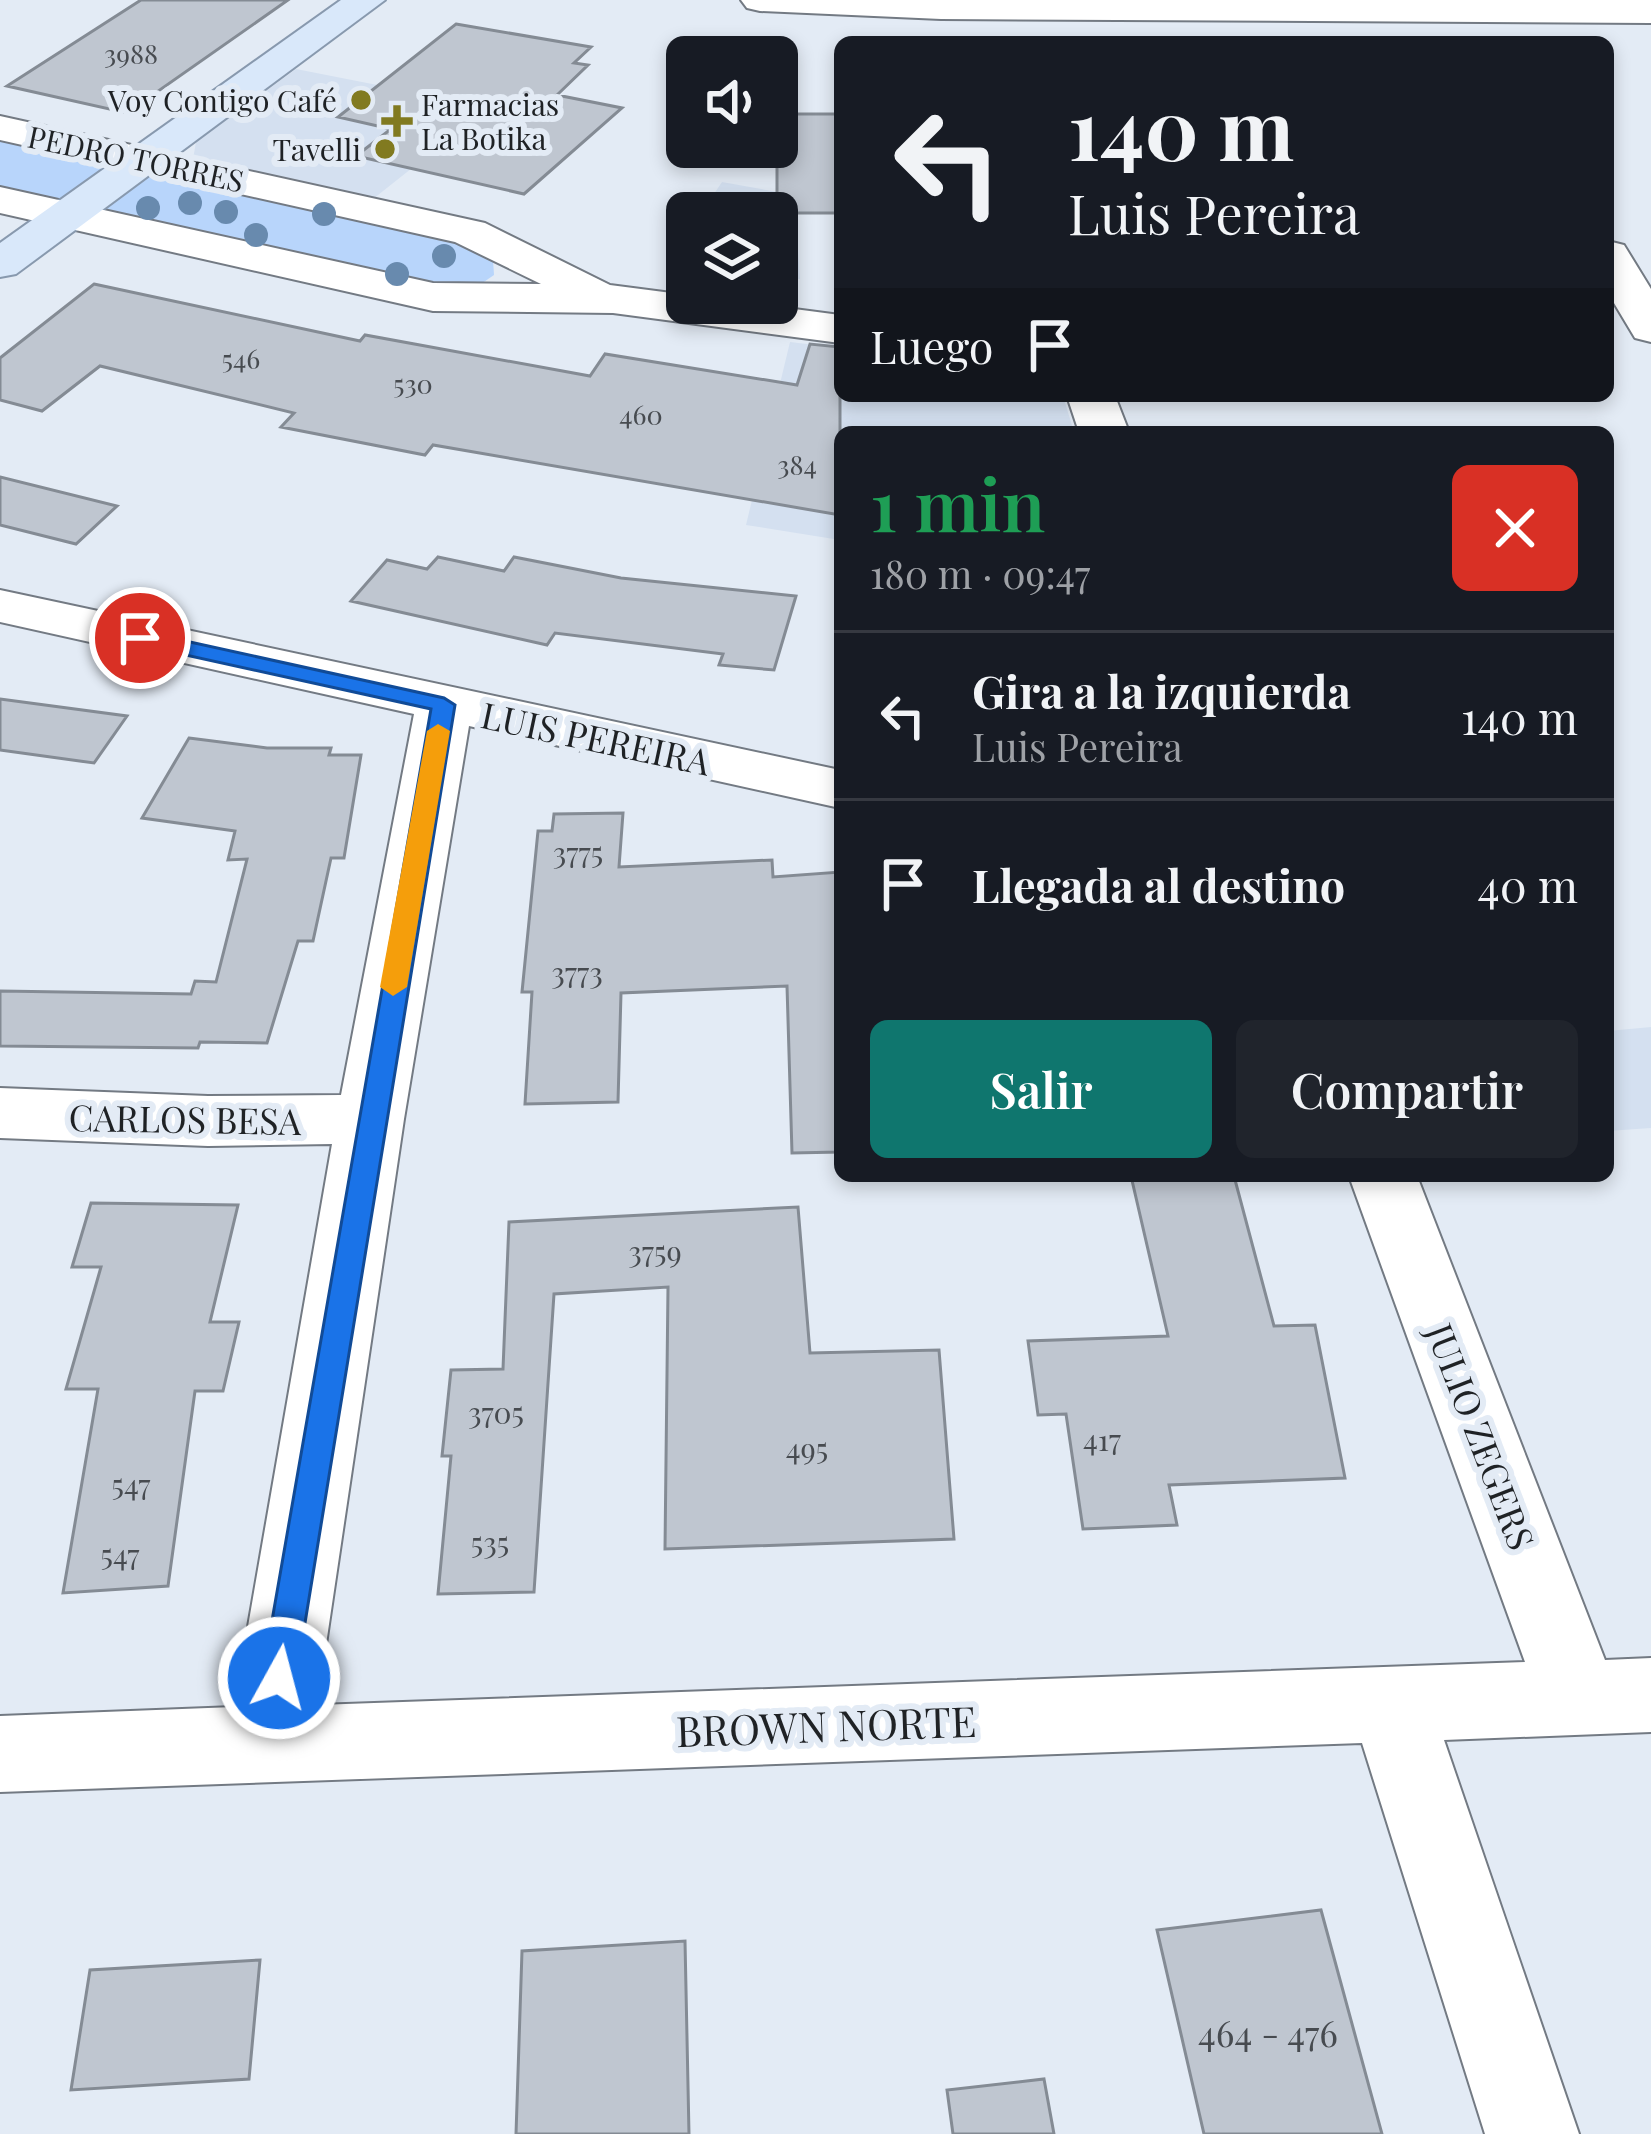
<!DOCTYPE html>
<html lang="es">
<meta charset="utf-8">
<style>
:root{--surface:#171b24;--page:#20242c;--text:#f1f3f6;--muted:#9ea1a6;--line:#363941;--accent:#0f766e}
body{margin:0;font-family:"Playfair Display",serif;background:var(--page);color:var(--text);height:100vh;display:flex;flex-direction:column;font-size:45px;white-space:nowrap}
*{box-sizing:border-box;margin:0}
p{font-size:39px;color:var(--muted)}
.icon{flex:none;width:66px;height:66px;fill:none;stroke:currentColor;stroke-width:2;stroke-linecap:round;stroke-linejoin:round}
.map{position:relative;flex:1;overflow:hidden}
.details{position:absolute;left:834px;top:426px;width:780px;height:756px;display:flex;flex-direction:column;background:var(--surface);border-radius:18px;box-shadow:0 6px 18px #0003}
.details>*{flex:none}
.banner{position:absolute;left:834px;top:36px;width:780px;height:366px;border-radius:18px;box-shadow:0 6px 18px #0003;background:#171b24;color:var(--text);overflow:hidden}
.tools{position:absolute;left:666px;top:36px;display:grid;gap:24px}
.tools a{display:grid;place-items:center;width:132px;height:132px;border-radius:18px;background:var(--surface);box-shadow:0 6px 18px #0003;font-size:60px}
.pin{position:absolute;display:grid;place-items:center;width:102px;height:102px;color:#fff;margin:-51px;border:6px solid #fff;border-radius:50%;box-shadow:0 3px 12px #0007}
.me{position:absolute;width:132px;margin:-66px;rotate:7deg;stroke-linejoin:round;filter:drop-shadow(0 0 9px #0008)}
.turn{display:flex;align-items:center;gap:42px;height:252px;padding:0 36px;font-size:54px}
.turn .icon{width:156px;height:156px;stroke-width:2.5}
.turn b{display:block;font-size:84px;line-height:102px}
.then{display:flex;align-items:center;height:114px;padding:0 36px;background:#0003;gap:24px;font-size:45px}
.round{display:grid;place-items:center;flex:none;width:126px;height:126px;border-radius:18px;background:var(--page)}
.headline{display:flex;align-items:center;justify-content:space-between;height:204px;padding:0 36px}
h1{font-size:72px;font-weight:600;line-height:90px;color:#1e9e55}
.primary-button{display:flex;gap:24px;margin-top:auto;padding:24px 36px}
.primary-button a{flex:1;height:138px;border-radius:18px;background:var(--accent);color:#fff;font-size:48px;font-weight:600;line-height:138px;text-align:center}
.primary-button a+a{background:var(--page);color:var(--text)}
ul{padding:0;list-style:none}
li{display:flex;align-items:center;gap:36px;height:168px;padding:0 36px;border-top:3px solid var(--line)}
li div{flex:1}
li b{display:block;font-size:45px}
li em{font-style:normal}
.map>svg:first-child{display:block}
.built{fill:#d4e0f0}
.green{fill:#b8d5fb}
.building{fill:#bfc6d0;stroke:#848b94;stroke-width:3}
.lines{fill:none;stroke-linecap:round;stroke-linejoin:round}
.minor-casing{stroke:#737a83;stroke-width:4}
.major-casing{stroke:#8899ae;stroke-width:4}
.minor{fill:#fff;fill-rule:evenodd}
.major{fill:#d9e8fa;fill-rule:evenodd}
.tree{fill:#688aae}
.route{fill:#1a73e8;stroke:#114b97;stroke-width:3}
.slow{fill:#f59e0b}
.poi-dot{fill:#817a20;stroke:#e3ebf5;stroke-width:4.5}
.labels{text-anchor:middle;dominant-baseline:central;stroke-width:12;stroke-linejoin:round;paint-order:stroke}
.far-number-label{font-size:27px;fill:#474b50}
.far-poi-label{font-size:30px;fill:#1f2225;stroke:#e3ebf5;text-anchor:end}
.far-street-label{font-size:30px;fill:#1f2225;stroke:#e3ebf5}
.number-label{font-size:30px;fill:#474b50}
.street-label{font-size:36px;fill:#1f2225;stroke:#e3ebf5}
.near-number-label{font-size:36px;fill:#474b50}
.near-street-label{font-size:42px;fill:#1f2225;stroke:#e3ebf5}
</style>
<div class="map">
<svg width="1651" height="2134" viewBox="0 0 1651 2134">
<rect width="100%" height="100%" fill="#e3ebf5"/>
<path class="built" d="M296,69L489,107L373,199L193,159L196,142Z
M722,182L794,195L800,279L777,278V213H701Z
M790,342L840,348V396H1063L1074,432H840V540L746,525Z
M1651,1027V1128L1608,1131V1031Z"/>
<path class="green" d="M0,137L454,240L493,260L494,275L475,288L438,289L0,193Z"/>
<path class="building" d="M141,0H288L127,113L7,86Z
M456,24L591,47L574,63L588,65L557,95L622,108L524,194L356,156L391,129L338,117Z
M777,114H840V213H777Z
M94,284L360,341L365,335L590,376L605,354L797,385L810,344L840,347V515L433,445L425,455L281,427L294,413L100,366L42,411L0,400V358Z
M0,477L117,506L76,544L0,525Z
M438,557L504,571L514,557L621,578L796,596L774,670L719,665L723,654L555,633L547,645L351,601L387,560L427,569Z
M0,699L127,716L94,763L0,750Z
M189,738L267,748H331L329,755H361L344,858H331L313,941H298L267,1043L200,1042L198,1048L0,1046V991L191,994L195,981L216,982L247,859L228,860L235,831L142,818Z
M623,813L619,867L772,860L773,877L840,872V1152L792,1153L787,986L621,993L618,1102L525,1104L532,992H522L538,831H552L554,814Z
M1131,1176H1234L1274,1326L1315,1325L1345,1478L1169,1485L1177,1525L1083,1529L1066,1414L1038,1415L1028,1341L1168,1336Z
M91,1203L238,1205L210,1322H239L223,1391H195L168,1586L63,1593L98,1389H66L101,1267H72Z
M798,1207L810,1353L939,1350L954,1539L665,1549L668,1287L554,1294L534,1592L438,1594L451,1456H442L451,1370L503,1369L509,1222Z
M1321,1910L1382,2134H1204L1157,1930Z
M685,1941L689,2134H516L522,1951Z
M260,1960L249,2079L71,2090L90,1970Z
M1044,2079L1054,2134H953L947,2090Z"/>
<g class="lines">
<g class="minor-casing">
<path id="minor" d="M741,0H1651V23L941,19L760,11L747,8Z
M0,116L485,223L610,285L687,295V303H748L840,315V343L613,313L433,311L0,213V187L433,283L541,284L455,242L0,140Z
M1608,241L1624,245L1651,289V342L1635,338L1608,293Z
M1067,396H1115L1129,432H1079Z
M0,590L840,770V808L469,726L404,1119L317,1705L1525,1662L1349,1176H1417L1605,1660L1651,1658V1732L1444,1740L1579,2134H1485L1362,1743L0,1792V1716L234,1707L332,1144L208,1146L0,1138V1088L208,1096L341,1095L414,714L0,622Z"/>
</g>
<g class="major-casing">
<path id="major" d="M341,0H385L16,274L0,277V243Z"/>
</g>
<use href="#minor" class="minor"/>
<use href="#major" class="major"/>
</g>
<g class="tree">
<circle cx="190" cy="203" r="12"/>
<circle cx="148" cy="208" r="12"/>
<circle cx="226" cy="212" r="12"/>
<circle cx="324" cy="214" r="12"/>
<circle cx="256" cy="235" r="12"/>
<circle cx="444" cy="256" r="12"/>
<circle cx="397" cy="274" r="12"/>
</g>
<path class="route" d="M140,631L444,698L455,705L296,1678L291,1689L279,1693L267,1689L262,1678L431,709L131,643L128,638Z"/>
<path class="slow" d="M438,724L450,731L407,987L393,996L380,987L427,731Z"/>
<g class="poi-dot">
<circle cx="361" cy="100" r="12"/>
<path d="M391 103h12v12h12v12h-12v12h-12v-12h-12v-12h12z"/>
<circle cx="385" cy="149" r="12"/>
</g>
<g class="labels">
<g class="far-number-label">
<text x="131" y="53">3988</text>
<text x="241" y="358">546</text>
<text x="413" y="383">530</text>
<text x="641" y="414">460</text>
<text x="797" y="464">384</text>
</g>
<g class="far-poi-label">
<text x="337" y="100">Voy Contigo Café</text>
<text x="421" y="104" text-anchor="start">Farmacias<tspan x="421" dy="34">La Botika</tspan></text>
<text x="361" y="149">Tavelli</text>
</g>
<g class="far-street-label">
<text transform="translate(136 158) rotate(12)">PEDRO TORRES</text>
</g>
<g class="number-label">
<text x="578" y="852">3775</text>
<text x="577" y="972">3773</text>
<text x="655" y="1251">3759</text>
<text x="496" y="1412">3705</text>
<text x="1102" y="1439">417</text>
<text x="807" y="1448">495</text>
<text x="131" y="1484">547</text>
<text x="490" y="1542">535</text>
<text x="120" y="1554">547</text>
</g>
<g class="street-label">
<text transform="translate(596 737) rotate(12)">LUIS PEREIRA</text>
<text transform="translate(185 1118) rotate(1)">CARLOS BESA</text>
<text transform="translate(1482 1436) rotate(69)">JULIO ZEGERS</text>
</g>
<g class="near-number-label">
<text x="1268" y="2032">464 - 476</text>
</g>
<g class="near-street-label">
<text transform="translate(826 1725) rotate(-2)">BROWN NORTE</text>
</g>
</g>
</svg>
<div class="tools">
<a><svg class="icon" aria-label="sound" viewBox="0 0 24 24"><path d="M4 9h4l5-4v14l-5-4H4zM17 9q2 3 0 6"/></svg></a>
<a><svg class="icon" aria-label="layers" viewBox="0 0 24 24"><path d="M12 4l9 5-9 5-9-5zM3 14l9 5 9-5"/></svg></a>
</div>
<div class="pin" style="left:140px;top:638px;background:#d93025"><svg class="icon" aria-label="arrive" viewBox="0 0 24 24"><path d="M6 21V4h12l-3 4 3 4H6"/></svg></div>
<svg class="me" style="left:279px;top:1678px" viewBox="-20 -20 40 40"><circle r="17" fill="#1a73e8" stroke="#fff" stroke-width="3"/><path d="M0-11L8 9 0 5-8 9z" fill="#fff"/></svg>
<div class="banner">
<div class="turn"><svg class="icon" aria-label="left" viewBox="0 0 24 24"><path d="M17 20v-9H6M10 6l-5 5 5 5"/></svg><div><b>140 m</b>Luis Pereira</div></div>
<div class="then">Luego<svg class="icon" aria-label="arrive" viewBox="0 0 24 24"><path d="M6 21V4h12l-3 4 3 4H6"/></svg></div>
</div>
<section class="details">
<div class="headline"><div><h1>1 min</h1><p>180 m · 09:47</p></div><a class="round" style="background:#d93025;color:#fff"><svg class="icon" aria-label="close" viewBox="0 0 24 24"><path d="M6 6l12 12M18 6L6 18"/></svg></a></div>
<ul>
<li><svg class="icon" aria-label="left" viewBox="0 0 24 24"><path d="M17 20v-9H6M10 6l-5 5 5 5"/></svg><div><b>Gira a la izquierda</b><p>Luis Pereira</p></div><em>140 m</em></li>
<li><svg class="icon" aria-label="arrive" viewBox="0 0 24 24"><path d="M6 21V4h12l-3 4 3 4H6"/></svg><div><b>Llegada al destino</b></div><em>40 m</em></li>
</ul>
<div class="primary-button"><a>Salir</a><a>Compartir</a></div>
</section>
</div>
